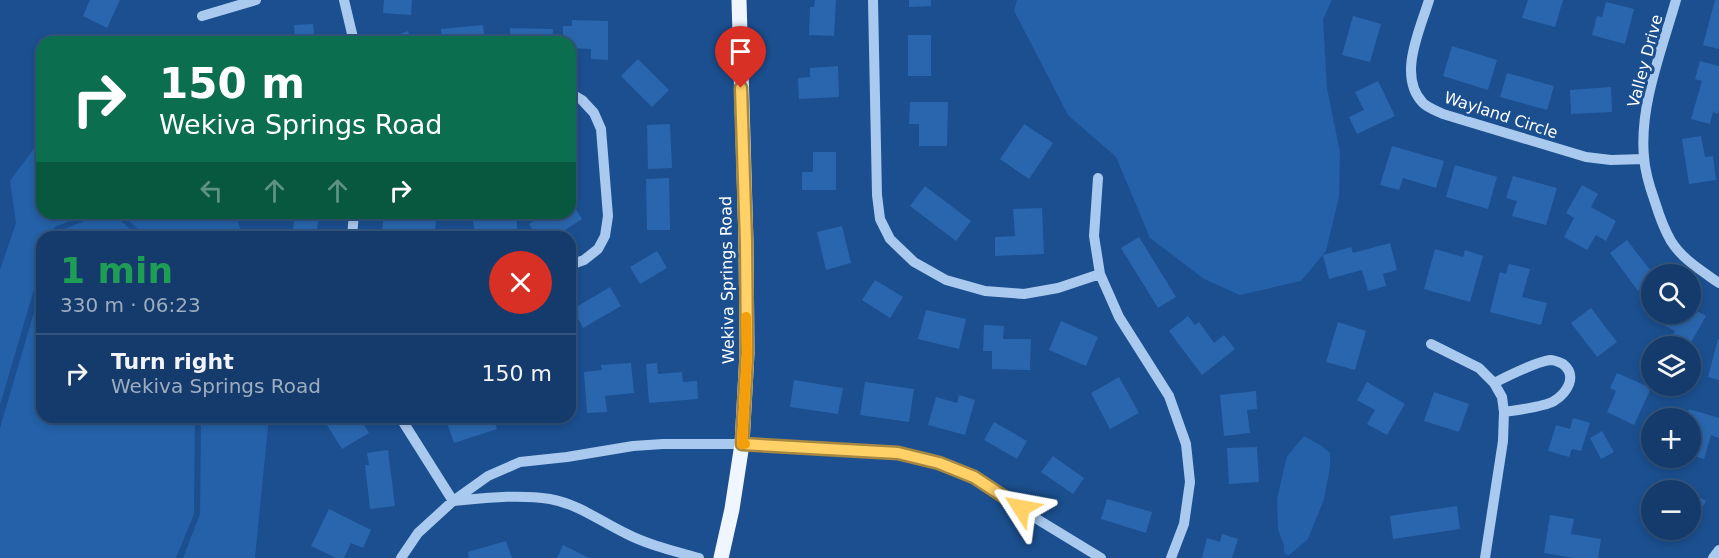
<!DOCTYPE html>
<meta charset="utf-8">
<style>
:root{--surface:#143b6b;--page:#214673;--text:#f1f3f6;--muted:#9dadc1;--line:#33557e}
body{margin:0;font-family:"DejaVu Sans",sans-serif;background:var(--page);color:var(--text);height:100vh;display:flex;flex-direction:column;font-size:22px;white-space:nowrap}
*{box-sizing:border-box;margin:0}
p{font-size:20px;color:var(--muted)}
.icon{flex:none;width:33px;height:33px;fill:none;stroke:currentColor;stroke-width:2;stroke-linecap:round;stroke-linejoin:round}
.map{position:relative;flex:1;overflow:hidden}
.side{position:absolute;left:36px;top:231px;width:540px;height:192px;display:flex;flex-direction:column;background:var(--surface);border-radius:18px;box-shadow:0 3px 9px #0003,0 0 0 2px var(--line)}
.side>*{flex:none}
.top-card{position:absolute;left:36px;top:36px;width:540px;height:183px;border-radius:18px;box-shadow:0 3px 9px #0003,0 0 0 2px var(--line);background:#0b6e4f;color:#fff;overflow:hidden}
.tools{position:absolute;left:1641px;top:264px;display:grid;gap:12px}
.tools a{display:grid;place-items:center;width:60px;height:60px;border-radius:50%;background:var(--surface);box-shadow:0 3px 9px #0003,0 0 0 2px var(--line);font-size:30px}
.pin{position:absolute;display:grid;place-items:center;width:51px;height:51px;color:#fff;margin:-62px -26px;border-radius:50% 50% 50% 0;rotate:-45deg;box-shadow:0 0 6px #0007}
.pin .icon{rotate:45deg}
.me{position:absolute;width:66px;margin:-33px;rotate:304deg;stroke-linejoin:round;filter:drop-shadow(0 0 4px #0008)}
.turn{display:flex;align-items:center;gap:21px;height:126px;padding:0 24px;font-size:27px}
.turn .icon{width:78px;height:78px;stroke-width:2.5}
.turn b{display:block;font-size:42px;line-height:51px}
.lanes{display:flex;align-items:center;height:57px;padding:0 24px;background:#0003;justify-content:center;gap:30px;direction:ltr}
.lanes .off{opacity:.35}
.round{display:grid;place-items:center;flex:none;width:63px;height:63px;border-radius:32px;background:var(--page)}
.headline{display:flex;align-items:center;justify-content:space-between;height:102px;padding:0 24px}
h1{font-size:36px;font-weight:800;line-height:45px;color:#1e9e55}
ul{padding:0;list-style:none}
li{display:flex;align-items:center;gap:18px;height:78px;padding:0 24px;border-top:2px solid var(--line)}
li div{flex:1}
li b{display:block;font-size:22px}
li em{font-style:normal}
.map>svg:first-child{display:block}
.green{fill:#2461a8}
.building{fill:#2a66ad}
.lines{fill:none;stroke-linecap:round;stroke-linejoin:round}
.minor{stroke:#a9c9ee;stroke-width:10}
.major{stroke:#f0f6ff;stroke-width:15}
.route-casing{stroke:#a68842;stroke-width:15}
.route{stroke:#ffd166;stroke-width:10}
.slow{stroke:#f59e0b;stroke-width:10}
.labels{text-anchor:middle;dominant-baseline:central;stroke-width:6;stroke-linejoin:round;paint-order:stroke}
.street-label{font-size:16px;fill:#fff;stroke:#1b4f8f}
</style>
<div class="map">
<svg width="1719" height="558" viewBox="0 0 1719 558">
<rect width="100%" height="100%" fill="#1b4f8f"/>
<path class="green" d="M1017,0H1332L1323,19L1327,88L1340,152L1339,197L1326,251L1301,281L1240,295L1204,279L1150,238L1116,157L1068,115L1014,11Z
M42,142V213H90L55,227L51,231L49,237H42V262L0,405V270L16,223L10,181L38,143Z
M105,213H113L138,237H56L57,232Z
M121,213H235L243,237H146Z
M42,285V417H195L194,514L176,558H0V428Z
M201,417H269L255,558H183L200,514Z
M1304,436L1322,446L1330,453V467L1324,499L1308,539L1288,556L1284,552V545L1278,530L1277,499L1287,456Z"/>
<path class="building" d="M90,0H120L107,28L83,16Z
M384,0H412L411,15L383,13Z
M815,0H836L834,36L809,35L810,7H814Z
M909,0H931V6L909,7Z
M1528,0H1563L1555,27L1522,18Z
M1715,0H1719V49L1703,45Z
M1606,2L1634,9L1625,44L1592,35L1597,16L1602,17Z
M1353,16L1381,24L1370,62L1342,55Z
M572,20L608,21V60L591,59V49L570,48V42H563V26H572Z
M313,24L315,42H277L276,39L295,38L294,25Z
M483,25L485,42H442L441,29Z
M510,28L553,29L552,42H502V35H510Z
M408,31L412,42H385L384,40Z
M908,35H931V76H908Z
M1452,46L1497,60L1488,90L1443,76Z
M638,59L669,90L652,107L621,76Z
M1700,61L1719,66V110L1718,114L1713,112L1710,124L1691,119L1702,81L1695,79Z
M838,66L839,97L799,99L798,78L810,77V68Z
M1507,73L1554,86L1547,110L1500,97Z
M1378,81L1395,116L1357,134L1349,117L1364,110L1355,92Z
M1611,87L1612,112L1571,114L1570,90Z
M910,102H948L947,146H919V124H909Z
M670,124L672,168L648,169L647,125Z
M1024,124L1053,143L1029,179L1000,159Z
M1701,136L1705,157L1713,156L1716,180L1689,184L1682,139Z
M570,138L576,139L573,159L570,158Z
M1392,146L1444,161L1436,188L1403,178L1399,190L1380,185Z
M813,152H836V190H802V172H813Z
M1455,165L1497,177L1488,209L1446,197Z
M1513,176L1557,188L1546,225L1512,216L1517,201L1506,198Z
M669,178L670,230H647L646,179Z
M1582,185L1598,194L1591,207L1616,221L1606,241L1596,235L1587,250L1564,237L1574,218L1566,213Z
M925,186L971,221L956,241L910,206Z
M570,200L582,219L554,237H537L529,224L537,219L534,213H570Z
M1042,208L1044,254L995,256V237L1015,236L1013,209Z
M295,213L319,216L316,237H292Z
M420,213H437L434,237H381L384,217L419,221Z
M472,213H516L518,237H475Z
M842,226L851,263L826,270L817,232Z
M1139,237L1176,297L1158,308L1121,248Z
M1627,240L1653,274H1652V281L1638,291L1610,253Z
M1390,243L1397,270L1383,274L1386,286L1368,291L1362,270L1329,279L1323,255L1351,247L1353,253Z
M1435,249L1463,257L1465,250L1483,256L1470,302L1424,289Z
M657,251L667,268L640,284L630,267Z
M1509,264L1530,269L1522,297L1547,303L1541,325L1490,312L1500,272L1506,274Z
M875,280L903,297L890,318L862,300Z
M610,287L621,306L583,328L573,309Z
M1690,307L1706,316L1689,346H1684L1671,339L1675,331L1664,325L1668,318L1661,314H1690Z
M1591,308L1617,342L1597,357L1571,323Z
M926,310L966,319L959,349L918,339Z
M1188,316L1195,325L1199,322L1214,343L1224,335L1235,349L1202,375L1169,331Z
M1061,321L1098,337L1086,366L1049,350Z
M1338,322L1366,331L1355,370L1326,362Z
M984,325L1004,326L1003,339H1031L1030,370L992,369V351H983Z
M1718,339H1719V380L1708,377Z
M631,363L634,393L605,396L607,412L587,413L584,372L602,370L601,365Z
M657,363L658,374L682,372L683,382L697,381L698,399L649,403L646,364Z
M1617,373L1651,388L1634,425L1607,412L1616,391L1610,388Z
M1119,377L1139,413L1110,429L1091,393Z
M794,380L843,388L838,414L790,407Z
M865,382L914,389L909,422L860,415Z
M1367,382L1405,404L1387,435L1367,424L1375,410L1357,400Z
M1256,391L1257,409L1247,410L1250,433L1224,436L1220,395Z
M1434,392L1469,404L1459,432L1424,421Z
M959,395L975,400L965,435L928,425L936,397L957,403Z
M1689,409L1719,418V438L1711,435L1704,459L1690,455V418H1686Z
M322,417H359L369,433L342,449Z
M445,417H493L497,429L454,443Z
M525,417H545L546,421L526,424Z
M1573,418L1590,423L1581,451L1572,449L1569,457L1548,451L1556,425L1570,429Z
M994,422L1027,441L1017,459L984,440Z
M1602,431L1614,452L1601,459L1590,438Z
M1257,447L1259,482L1229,484L1227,448Z
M388,450L395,506L370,509L365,465H369L367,453Z
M1053,456L1084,478L1073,494L1041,472Z
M1690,492L1706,501L1690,527Z
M1107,499L1152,512L1146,533L1101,519Z
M1457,506L1460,529L1393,539L1390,516Z
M329,509L371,530L363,548L351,543L344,558H336L311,546Z
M1550,515L1574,519L1571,534L1601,539L1598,558H1573L1544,553Z
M1670,530H1689L1684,538Z
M1222,534L1238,539L1232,558H1202L1207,538L1220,542Z
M506,541L512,558H469L468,552Z
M563,545L589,558H557Z"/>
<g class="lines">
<path class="minor" d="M344,0L354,42
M873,0L877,195L880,219L890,239L914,262L946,280L985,291L1024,294L1058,288L1100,274
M1429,0C1420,30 1397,76 1423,103C1428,108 1437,111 1443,114L1586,157L1611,160L1644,159
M1676,0C1662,49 1639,106 1644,157C1645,173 1650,188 1655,202C1659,215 1664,229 1671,241C1682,259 1702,271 1719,283
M202,16L256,0
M570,93L582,100L594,113L601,129L608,216L605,236L598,249L584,260L570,265
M1098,178L1094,236L1100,274L1119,317L1169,396L1186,444L1190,482L1184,524L1171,558
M352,237L354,213
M1431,344L1479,368L1494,383L1502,397L1504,412L1503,441L1485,558
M1494,383C1508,376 1535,362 1550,360C1554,360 1559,362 1563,364C1578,376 1567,393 1554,401C1544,407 1517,410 1504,412
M400,417L453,501
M454,501C486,498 518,494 550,499C578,504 600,521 625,533C648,545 674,551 699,558
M401,558L418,533L453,501L488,476L520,462L567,457L633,446L663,444H742L898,453L939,463L974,477L1037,519L1101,558
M1713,558L1719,550"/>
<path class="major" d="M721,558L732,509L742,444L747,353L746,242L739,0"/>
</g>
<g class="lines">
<g class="route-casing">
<path id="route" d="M741,88L746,242L747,353L742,444L898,453L939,463L974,477L1021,508"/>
</g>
<use href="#route" class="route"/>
<path class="slow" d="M745,444H742L747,353L746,317"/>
</g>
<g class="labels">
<g class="street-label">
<text transform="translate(1645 61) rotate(-75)">Valley Drive</text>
<text transform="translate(1501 115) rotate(18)">Wayland Circle</text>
<text transform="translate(727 280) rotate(-91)">Wekiva Springs Road</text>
</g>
</g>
</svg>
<div class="tools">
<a><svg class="icon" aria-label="search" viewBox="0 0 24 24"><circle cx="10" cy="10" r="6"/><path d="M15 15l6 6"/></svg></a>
<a><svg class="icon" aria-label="layers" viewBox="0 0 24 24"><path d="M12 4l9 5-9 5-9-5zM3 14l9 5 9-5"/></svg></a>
<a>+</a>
<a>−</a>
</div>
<div class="pin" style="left:741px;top:88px;background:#d93025"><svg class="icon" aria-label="arrive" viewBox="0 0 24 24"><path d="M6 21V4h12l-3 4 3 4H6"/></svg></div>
<svg class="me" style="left:1021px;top:508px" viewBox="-20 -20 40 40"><path d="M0-17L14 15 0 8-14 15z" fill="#ffd166" stroke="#fff" stroke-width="4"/></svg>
<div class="top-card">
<div class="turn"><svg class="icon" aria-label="right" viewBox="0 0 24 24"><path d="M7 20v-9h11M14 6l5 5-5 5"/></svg><div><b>150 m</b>Wekiva Springs Road</div></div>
<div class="lanes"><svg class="icon off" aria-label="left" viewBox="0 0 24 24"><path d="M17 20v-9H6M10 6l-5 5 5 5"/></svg><svg class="icon off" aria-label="ahead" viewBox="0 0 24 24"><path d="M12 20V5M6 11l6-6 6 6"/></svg><svg class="icon off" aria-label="ahead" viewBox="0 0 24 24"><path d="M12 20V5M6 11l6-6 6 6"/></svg><svg class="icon" aria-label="right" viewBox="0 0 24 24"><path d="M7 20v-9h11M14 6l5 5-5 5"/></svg></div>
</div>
<section class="side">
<div class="headline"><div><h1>1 min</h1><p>330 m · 06:23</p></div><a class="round" style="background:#d93025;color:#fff"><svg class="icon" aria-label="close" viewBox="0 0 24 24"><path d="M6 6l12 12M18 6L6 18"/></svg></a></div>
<ul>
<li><svg class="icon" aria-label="right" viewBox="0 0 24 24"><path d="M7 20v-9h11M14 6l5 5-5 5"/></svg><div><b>Turn right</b><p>Wekiva Springs Road</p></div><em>150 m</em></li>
</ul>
</section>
</div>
